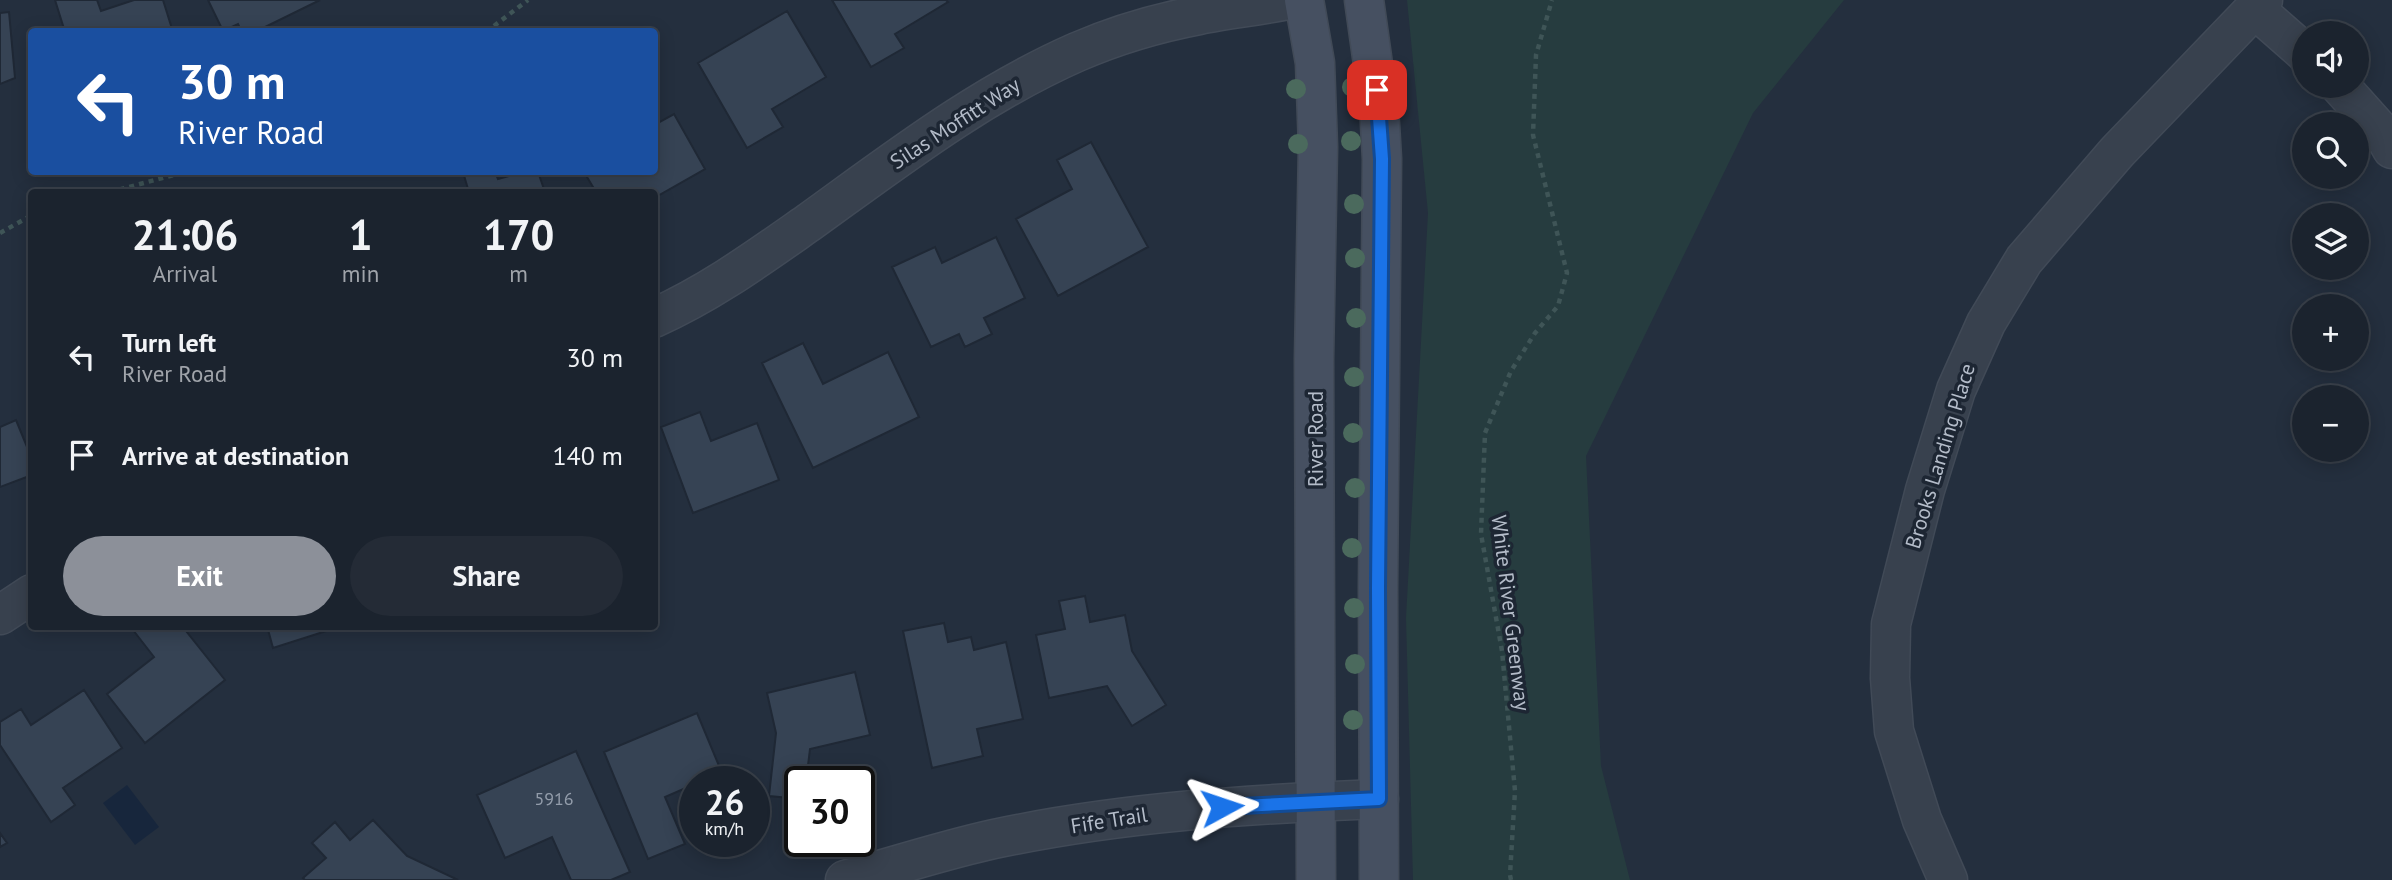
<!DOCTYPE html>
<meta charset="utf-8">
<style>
:root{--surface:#1b232e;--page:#242b36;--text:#f1f3f6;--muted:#a0a4aa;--line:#39404a;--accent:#8c9099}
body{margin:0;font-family:"PT Sans",sans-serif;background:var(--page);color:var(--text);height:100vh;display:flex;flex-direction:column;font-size:26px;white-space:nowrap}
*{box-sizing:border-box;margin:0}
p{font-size:23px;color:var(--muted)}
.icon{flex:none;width:38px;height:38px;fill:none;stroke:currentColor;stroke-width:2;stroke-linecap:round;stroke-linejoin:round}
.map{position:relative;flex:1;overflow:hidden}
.sheet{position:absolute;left:28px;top:189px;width:630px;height:441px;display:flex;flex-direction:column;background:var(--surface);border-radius:7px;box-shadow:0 4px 18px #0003,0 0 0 2px var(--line)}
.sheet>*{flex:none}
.top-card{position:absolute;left:28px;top:28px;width:630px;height:147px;border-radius:7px;box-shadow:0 4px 18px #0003,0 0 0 2px var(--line);background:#1a4fa0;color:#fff;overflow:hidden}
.tools{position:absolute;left:2292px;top:21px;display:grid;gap:14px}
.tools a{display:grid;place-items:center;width:77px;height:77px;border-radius:50%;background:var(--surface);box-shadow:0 4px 18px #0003,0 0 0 2px var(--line);font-size:35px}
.speed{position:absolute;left:679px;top:766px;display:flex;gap:14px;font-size:35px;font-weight:700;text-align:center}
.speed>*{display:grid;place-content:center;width:91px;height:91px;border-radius:50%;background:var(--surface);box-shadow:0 4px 18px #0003,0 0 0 2px var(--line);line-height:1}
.speed small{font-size:18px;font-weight:400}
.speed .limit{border:4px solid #111;border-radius:10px;background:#fff;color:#111}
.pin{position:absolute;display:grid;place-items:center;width:60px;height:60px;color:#fff;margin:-30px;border-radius:14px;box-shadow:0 4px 10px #0006}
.me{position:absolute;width:77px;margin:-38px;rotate:85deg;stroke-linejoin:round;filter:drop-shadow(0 0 5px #0008)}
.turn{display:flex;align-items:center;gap:24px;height:147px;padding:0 35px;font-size:32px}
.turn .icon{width:91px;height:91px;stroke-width:2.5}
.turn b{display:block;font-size:49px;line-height:60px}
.eta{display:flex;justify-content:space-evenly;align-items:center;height:119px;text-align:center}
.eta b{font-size:42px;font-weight:700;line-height:49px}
.button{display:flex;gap:14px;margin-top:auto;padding:14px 35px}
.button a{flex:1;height:80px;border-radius:42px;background:var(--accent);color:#fff;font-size:28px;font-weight:700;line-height:80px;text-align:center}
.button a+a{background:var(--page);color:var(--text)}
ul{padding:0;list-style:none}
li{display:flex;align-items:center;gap:21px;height:98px;padding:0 35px}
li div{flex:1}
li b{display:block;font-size:26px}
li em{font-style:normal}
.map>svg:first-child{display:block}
.green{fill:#263c3f}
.water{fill:#17263c}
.building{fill:#364354;stroke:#1f2835;stroke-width:2}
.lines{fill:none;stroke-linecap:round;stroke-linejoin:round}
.street-casing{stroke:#414a57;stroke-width:41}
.secondary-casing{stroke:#414a57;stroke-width:41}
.path{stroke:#3f5557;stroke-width:4.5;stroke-dasharray:5 5;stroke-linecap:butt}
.street{stroke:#38414e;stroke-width:38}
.secondary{stroke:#465061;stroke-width:38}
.tree{fill:#4b6a5d}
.route-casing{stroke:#114b97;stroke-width:18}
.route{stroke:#1a73e8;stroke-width:12}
.labels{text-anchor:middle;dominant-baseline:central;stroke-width:7;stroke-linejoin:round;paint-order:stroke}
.number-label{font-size:18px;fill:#929caa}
.street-label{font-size:21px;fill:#b4bcc9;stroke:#1d2633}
</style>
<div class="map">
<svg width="2392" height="880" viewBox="0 0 2392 880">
<rect width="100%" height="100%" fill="#242f3e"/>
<path class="green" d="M1407,0H1844L1753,113L1586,456L1601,766L1630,880H1413L1406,618L1428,213Z"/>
<path class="water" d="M127,785L159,827L135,845L103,803Z"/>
<path class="building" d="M55,0H97L101,11L134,0H163L173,32H65Z
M208,0H320L255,32H242L238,24L223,31Z
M832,0H946L948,2L895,34L904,48L871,67Z
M787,11L826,77L772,109L783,127L747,148L698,63Z
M9,12L15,78L0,84V13Z
M674,114L705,169L654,198V192H596L584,172H654V125Z
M1091,142L1148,247L1058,296L1016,219L1072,189L1057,160Z
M463,172H495L498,179L523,172H538L545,192H459L468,189Z
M996,237L1025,298L984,318L992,334L965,347L959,334L931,347L892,267L935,247L942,263Z
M803,343L823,384L888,352L919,417L813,468L762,363Z
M700,412L711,441L757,423L779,480L693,513L661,427Z
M16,420L32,459V475L0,487V427Z
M1085,596L1090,622L1125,615L1132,651L1166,705L1132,726L1107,686L1049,698L1036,635L1065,629L1059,601Z
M944,623L948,642L971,637L974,650L1006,642L1023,719L977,729L983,756L932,768L903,631Z
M138,626H182L225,680L145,743L107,694L154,657L133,630Z
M267,626H342L273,648Z
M855,672L870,735L810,749L806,782H800V799L769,796L776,733L767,693Z
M84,690L122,748L63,788L75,805L51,822L0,745V722L21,709L31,725Z
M697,713L722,773L695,782V784L665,797L685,844L648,859L604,752Z
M576,751L630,872L611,880H571L552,837L505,858L477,795Z
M373,820L407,856L458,880H305L303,878L326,858L312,843L335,822L350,840Z
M0,833L7,843L0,847Z"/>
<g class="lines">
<g class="street-casing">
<path id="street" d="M2255,9L2305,53
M2340,86L2384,135L2392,149
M654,318C710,293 758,258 808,223C894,161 979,95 1077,52C1116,35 1157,23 1199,15C1228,9 1259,6 1288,0
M0,615L32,594
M845,880C895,866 944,850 994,839C1121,812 1250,804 1379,799
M1948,880L1922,820L1894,731L1890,678L1891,624L1925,490L1956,390L1986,323L2024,260L2117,152L2263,0"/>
</g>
<g class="secondary-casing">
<path id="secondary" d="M1304,0L1315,63L1318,147L1314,359L1316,880
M1364,0L1379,107L1382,159L1378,588L1379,880"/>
</g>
<path class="path" d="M486,32L528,0
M110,192L185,172
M0,233L32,215
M1511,880L1510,875L1515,791L1502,651L1481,534L1485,433L1511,371L1535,333L1558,306L1567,273L1533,135L1536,55L1552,0"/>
<use href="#street" class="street"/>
<use href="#secondary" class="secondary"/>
</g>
<g class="tree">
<circle cx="1352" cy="87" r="10"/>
<circle cx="1296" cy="89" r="10"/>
<circle cx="1351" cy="141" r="10"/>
<circle cx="1298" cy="144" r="10"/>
<circle cx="1354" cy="204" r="10"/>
<circle cx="1355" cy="258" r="10"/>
<circle cx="1356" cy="318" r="10"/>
<circle cx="1354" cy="377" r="10"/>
<circle cx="1353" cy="433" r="10"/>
<circle cx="1355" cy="488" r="10"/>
<circle cx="1352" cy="548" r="10"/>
<circle cx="1354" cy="608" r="10"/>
<circle cx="1355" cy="664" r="10"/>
<circle cx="1353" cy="720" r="10"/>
</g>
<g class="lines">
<g class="route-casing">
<path id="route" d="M1222,807L1379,799L1378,588L1382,159L1377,90"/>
</g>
<use href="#route" class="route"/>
</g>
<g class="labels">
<g class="number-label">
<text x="554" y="798">5916</text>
</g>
<g class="street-label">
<text transform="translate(955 123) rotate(-33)">Silas Moffitt Way</text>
<text transform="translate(1315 439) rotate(-90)">River Road</text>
<text transform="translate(1940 456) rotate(-73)">Brooks Landing Place</text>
<text transform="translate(1511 613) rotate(83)">White River Greenway</text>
<text transform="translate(1109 820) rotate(-9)">Fife Trail</text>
</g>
</g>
</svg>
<div class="tools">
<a><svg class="icon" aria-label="sound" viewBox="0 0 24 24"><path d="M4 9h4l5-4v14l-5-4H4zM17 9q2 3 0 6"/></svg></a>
<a><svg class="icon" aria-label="search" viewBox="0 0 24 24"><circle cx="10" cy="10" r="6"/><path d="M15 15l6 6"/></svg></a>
<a><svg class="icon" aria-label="layers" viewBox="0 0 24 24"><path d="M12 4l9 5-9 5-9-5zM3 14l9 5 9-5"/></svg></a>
<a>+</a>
<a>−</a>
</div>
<div class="speed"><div>26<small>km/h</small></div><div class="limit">30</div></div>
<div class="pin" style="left:1377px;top:90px;background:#d93025"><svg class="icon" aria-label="arrive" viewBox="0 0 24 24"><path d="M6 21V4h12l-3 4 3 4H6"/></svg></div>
<svg class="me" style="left:1222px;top:807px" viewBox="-20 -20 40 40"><path d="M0-17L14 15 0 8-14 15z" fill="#1a73e8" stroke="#fff" stroke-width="4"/></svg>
<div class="top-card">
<div class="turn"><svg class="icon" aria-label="left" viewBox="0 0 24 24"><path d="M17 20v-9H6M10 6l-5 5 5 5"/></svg><div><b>30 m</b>River Road</div></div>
</div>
<section class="sheet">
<div class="eta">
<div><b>21:06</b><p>Arrival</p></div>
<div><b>1</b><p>min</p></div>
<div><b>170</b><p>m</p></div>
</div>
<ul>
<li><svg class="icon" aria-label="left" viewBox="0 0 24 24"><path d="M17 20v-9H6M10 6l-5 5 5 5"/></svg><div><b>Turn left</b><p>River Road</p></div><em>30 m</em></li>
<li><svg class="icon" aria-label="arrive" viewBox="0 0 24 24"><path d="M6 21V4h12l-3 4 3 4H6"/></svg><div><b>Arrive at destination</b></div><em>140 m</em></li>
</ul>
<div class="button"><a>Exit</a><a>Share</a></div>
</section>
</div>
